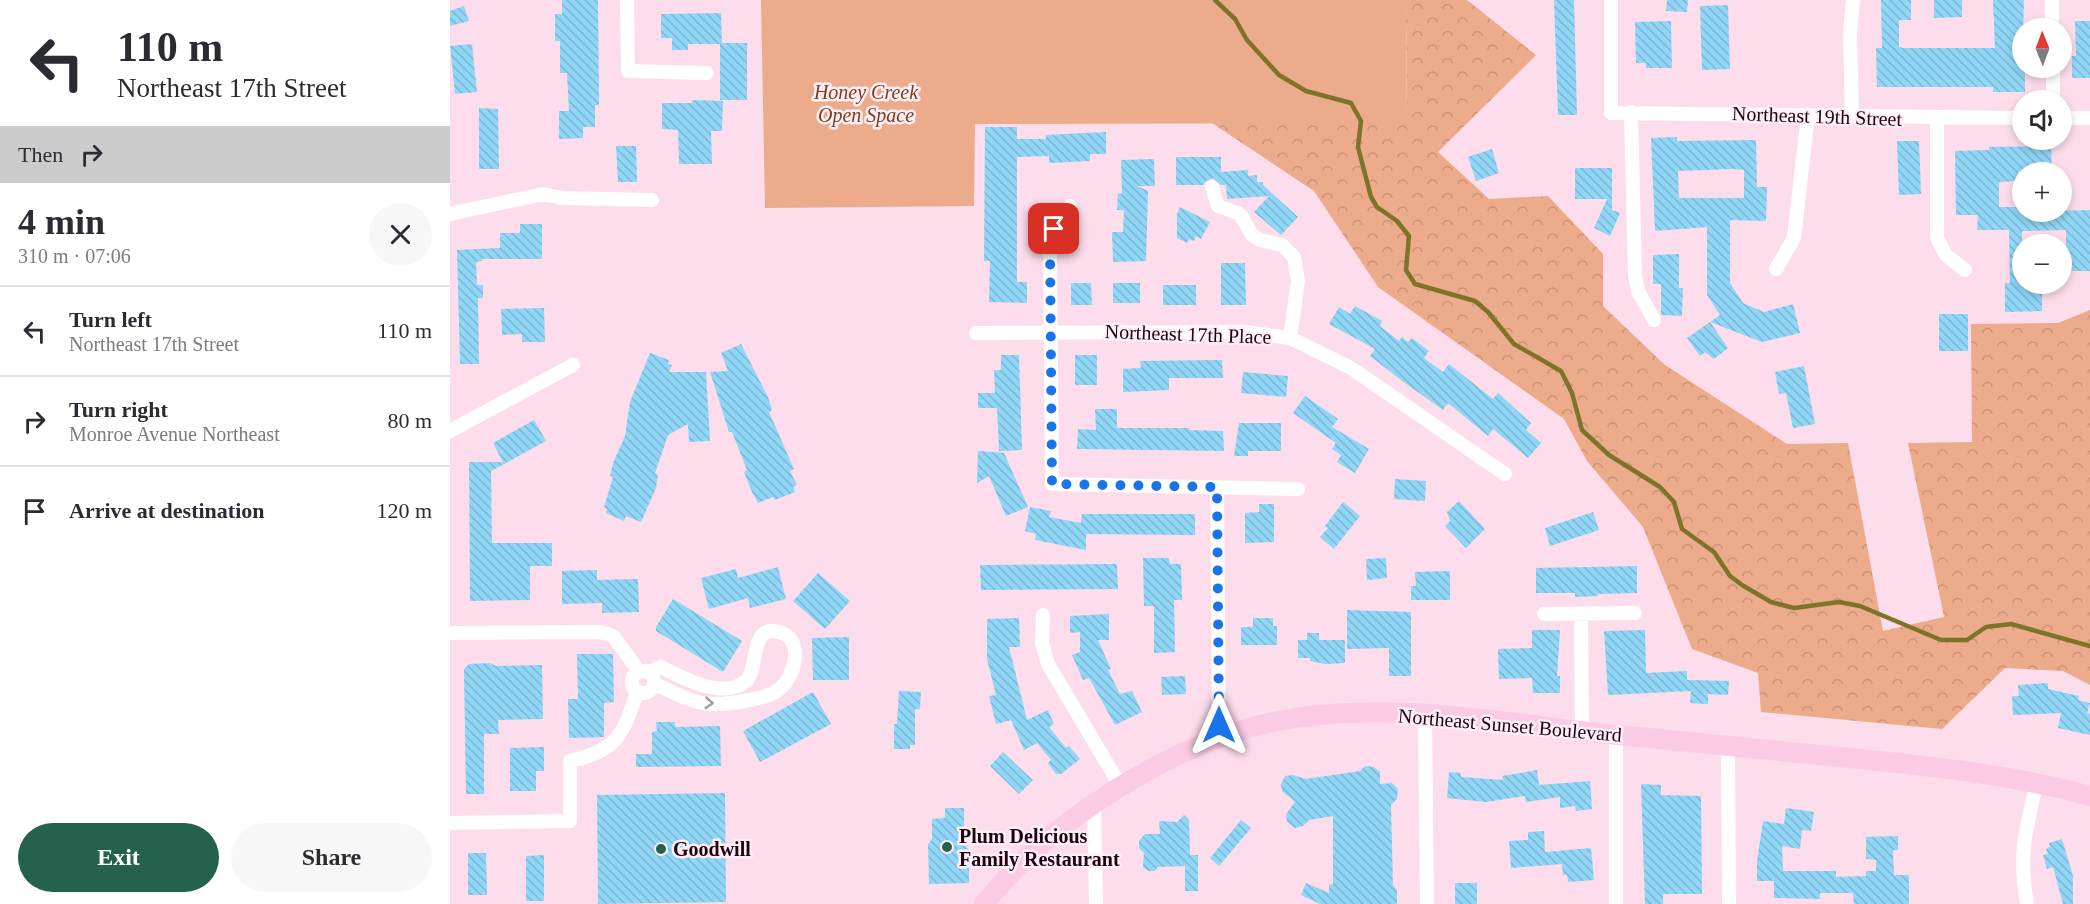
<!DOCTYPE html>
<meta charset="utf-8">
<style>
:root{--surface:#fff;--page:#f7f7f7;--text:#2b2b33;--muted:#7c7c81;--line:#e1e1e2;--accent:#25624e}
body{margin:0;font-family:"Times New Roman",serif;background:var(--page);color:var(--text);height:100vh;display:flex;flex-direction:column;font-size:22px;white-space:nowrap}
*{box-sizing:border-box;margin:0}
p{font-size:20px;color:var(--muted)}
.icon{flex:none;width:33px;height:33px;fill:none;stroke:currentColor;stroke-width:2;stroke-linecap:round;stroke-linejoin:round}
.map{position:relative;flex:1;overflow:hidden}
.drawer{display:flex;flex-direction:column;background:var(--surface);width:450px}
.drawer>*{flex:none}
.top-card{background:#fff;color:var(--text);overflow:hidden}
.needle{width:39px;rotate:359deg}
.buttons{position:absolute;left:1562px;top:18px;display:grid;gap:12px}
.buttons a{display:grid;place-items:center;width:60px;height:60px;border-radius:50%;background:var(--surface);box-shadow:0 3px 9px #0003;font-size:30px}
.pin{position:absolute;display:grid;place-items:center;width:51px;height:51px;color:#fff;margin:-26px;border-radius:12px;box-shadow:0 3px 9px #0006}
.me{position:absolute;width:66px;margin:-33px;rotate:0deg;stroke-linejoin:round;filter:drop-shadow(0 0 4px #0008)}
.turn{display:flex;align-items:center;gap:21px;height:126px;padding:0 18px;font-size:27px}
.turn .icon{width:78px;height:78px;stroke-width:2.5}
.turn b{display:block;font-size:42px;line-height:51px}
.then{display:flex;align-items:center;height:57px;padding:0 18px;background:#0003;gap:12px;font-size:22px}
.round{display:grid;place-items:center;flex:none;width:63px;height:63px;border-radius:32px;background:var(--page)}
.overview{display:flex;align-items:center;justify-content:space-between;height:102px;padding:0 18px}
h1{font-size:36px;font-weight:700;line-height:45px}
.button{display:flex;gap:12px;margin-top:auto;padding:12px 18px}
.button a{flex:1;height:69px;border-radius:36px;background:var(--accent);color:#fff;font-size:24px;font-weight:700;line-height:69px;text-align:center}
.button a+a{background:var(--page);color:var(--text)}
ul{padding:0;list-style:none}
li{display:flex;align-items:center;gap:18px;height:90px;padding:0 18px;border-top:2px solid var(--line)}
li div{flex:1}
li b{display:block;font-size:22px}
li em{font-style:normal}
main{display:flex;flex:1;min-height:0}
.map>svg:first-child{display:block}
.forest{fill:url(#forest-crowns)}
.park{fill:#ecac8c}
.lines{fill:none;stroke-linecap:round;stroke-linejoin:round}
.stream{stroke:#7d742a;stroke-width:4.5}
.building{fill:url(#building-back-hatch);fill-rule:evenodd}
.minor{stroke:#fff;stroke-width:14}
.primary{stroke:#facbe3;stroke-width:20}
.oneway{stroke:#a59aa0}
.route{stroke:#1a73e8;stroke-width:10;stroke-dasharray:0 18}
.poi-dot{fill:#25624e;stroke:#ffeef6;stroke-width:2}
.labels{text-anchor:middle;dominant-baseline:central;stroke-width:5;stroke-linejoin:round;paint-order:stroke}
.park-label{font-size:20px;font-style:italic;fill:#7a3d1b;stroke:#ffeef6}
.street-label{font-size:20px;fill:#1d0312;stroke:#ffeef6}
.poi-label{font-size:20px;font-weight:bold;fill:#1d0312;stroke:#ffeef6;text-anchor:start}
</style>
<main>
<section class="drawer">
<div class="top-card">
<div class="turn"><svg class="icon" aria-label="left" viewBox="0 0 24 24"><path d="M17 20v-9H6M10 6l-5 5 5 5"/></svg><div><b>110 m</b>Northeast 17th Street</div></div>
<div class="then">Then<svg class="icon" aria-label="right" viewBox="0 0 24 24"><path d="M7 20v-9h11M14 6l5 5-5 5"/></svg></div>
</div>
<div class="overview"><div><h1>4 min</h1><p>310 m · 07:06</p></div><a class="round"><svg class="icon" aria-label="close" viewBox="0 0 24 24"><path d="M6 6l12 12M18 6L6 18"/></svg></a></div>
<ul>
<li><svg class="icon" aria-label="left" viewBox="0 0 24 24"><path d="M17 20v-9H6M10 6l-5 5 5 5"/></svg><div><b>Turn left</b><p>Northeast 17th Street</p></div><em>110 m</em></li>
<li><svg class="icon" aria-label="right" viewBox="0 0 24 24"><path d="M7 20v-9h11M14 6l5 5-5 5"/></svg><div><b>Turn right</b><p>Monroe Avenue Northeast</p></div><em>80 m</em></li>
<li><svg class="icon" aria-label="arrive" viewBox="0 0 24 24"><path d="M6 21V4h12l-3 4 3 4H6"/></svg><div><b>Arrive at destination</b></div><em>120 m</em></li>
</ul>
<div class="button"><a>Exit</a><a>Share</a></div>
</section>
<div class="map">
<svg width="1640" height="904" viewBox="0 0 1640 904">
<defs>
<pattern id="forest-crowns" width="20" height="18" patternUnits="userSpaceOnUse" patternTransform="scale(1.5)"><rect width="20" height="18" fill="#ecac8c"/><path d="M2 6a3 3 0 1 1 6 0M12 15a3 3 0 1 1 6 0" fill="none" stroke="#ca9278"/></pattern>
<pattern id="building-back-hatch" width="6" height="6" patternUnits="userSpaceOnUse" patternTransform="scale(1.5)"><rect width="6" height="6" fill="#90d7f7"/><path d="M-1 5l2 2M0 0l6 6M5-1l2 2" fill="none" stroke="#7cb7d3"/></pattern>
</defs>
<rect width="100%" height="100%" fill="#fddceb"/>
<path class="forest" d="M956,0H1017L1086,55L988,152L1039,199L1098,196L1153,254V306L1215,365L1337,444L1398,443L1433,631L1494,617L1458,443L1522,442L1521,324L1608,323L1640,310V685L1613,671L1555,668L1492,729L1311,712L1308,673L1242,649L1193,527L1137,461L1114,419L928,287L864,191L762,123H957Z"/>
<path class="park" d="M311,0H956L957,123L525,124L524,206L315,208Z"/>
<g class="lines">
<path class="stream" d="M765,0L785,19L797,40L829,75L856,91L901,103L911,121L908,147L921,197L927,207L947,221L959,236L956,270L965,284L1025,301L1038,312L1064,344L1111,371L1122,393L1132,430L1159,455L1210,487L1224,502L1232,529L1264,552L1280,576L1292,585L1321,602L1344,608L1389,602L1410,606L1491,640H1517L1536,627L1561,624L1640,646"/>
</g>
<path class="building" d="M112,0H148L149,105H145V127H133V138L109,139V111H119L117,73H110V41H105V14H112Z
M1104,0H1124L1127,115H1108Z
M1217,0H1238L1237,12L1216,11Z
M1431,0H1461V20H1449V47L1454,48H1545L1543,0H1574L1572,68H1575V92H1543V87H1427L1426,48H1432Z
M1484,0H1512V17L1484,18Z
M1278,5L1280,69L1252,70L1250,6Z
M14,6L19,21L0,26V11Z
M271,13L272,43H297V100H270V44H238V50H222V38H211V14Z
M1221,21L1222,68H1196V63H1186L1185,22Z
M1625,21H1640V78H1622V56H1626Z
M22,44L27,92L5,94L0,46Z
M242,100L273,101L272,131H261L262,164H229L228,130L212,129V103H242Z
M29,108L48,109L49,169H29Z
M535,127H567V139H596V135L656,132V154H640V161L599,163V156L567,157V282H577V303L539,302L540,261H534Z
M1227,137V141L1306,140L1307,187H1317L1316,221L1280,220V283L1293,303L1314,312L1343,304L1350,333L1312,342L1260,322L1270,315L1257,295V227L1205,231L1201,138ZM1283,169L1294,170V198H1229L1228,171Z
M1447,141H1469L1471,194L1449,195Z
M166,146H186L187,182H168Z
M1601,146L1602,172H1568V181L1549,182V207H1572V212L1640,210V271H1616V230L1572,231V284H1592V311L1555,312V283H1560L1559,230H1527L1528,215H1506L1505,151L1539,150V147Z
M1042,149L1049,173L1026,181L1018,157Z
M726,157H771V172L798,170V176L807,175V182H813V185L848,217L831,235L804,212L819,196L777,199L776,185H771L763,178L756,181L753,185H726Z
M704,159L705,186H687L698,191L696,261L663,262L662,232H673L674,210H667L668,193L672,194L671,160Z
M1125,168H1162V210L1170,213L1160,236L1144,228L1157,199H1125Z
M730,207L760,222L751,239L746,236L744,241L739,239L737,243L727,238V214Z
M70,224H92V259H32V261L26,262L27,285H33V298H28L29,364H10L7,250L50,248V233H70Z
M1229,254V288H1233L1232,316L1211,315V284H1203V255Z
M771,263H795L796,305H771Z
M621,283H641L642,305H621Z
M663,283H690V303H663Z
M713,285H746V305H713Z
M905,306L932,321L930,326L949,341L952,337L958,342L962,338L979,351L974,358L993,372L999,364L1043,399L1048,393L1081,423L1076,430L1091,443L1078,458L1043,429L1038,436L998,403L993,410L951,380L920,356L925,349L879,324L889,307L900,314Z
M94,308L95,342H72V334L52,335L51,309Z
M1489,314H1518V351H1489Z
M1260,322L1278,348L1264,359L1255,352L1250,356L1237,338Z
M291,344L318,397L322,410L319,412L344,469L340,471L347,485L343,487L345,492L325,500L323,497L308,503L302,492L294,472L297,470L282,432H279L260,372L278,371L271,353Z
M200,353L219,360L218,364L222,365L219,372H256L260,441L239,442L238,424L218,435L205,473L208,475L206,488L191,522L176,516L174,521L156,513L157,509L154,507L163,477L160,476L163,463L175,436L180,402Z
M551,355H569L572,450L549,451L547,408H528V393H545L544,370H551Z
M625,355H647V385H625Z
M772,360L773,378H719V390L673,392V369L691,368L690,361Z
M1354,366L1365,424L1343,428L1336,393L1329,394L1325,372Z
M793,372L838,376L836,397L791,393Z
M855,396L888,419L882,427L919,449L905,473L887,462L891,455L882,449L886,443L843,413Z
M645,409H667V428H739V430L773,431L774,451L627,449L628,429L646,430Z
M84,420L96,441L41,471L42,543H102V566H80V600L20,601L19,462H53L43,443Z
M789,423H831V451H798V456H784Z
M528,451L554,453L578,507L556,516L539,476L527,483Z
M945,479L976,481L975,501L944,499Z
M1009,501L1035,529L1016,548L995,526L1000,521L997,512Z
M893,502L910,516L884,549L870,537L878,528L875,526Z
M809,504H824V542L795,543V513L809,512Z
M580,507L601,511L599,517L631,523L632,514H745V535L636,534V550L585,540L586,534L575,531Z
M1143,512L1149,530L1100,546L1095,528Z
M693,558H719L720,564H731L732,600H724L725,652L704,653V606H694Z
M936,558L937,578L917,580L916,559Z
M667,564L668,589L531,590L530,565Z
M1187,566V593L1148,594V596L1125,597V593H1086V568Z
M328,567L336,599L300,608L298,598L259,609L251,578L286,569L288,578Z
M147,570V580L188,579L189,612L152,613V603L112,604V571Z
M1000,571V600H961V586H966L965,572Z
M368,573L400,601L375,629L343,601Z
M223,599L292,641L273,672L206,631V627Z
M897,610L961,612V676H939V648L897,649Z
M659,614V640H648L661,669L658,670L670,694L682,691L692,712L665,725L639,678L633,680L622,655L630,652V632L620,633V616Z
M569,618L570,647H559L577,720L598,710L604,724L599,727L616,748L619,746L630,759L611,774H606L598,763L601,760L587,743L574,750L561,720L546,724L539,696L546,695L537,659V619Z
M803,618H823V626H827V645H791V627H803Z
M1082,630H1110L1107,676H1110V693H1083L1082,678L1049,679L1048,649L1082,648Z
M1195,630L1196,673L1237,671V680L1279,681L1278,695L1258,694V704L1240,703L1241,691L1158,695L1154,631Z
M857,633H869V640H895V663L876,664L860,661V658H848V640H857Z
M399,637V680H363L362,638Z
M127,654H163L164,702L154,703V737L119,738L118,699H128Z
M40,663L46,666L92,665L93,719L48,720L49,734H34V794H16L14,669L19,664Z
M735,676L736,694L712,695L711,677Z
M1598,683V689L1629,696L1628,700L1640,703L1637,713L1640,714V735L1608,728L1611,713L1563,715L1562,696H1569L1568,685Z
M449,691L471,692L470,709H465V745H460V749H444V724H447Z
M363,692L381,724L310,762L293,731Z
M206,722H225V727L270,726L271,766L186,767V754H202V732L207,731Z
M94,747V771H86V791H60V748Z
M553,752L583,780L569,794L540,766Z
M915,766L924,767L930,772V784L942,783L948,789L947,799L941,805L943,885L947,890V904H870L851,895L856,883L879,893V885L883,884V816L859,820L853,826L845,828L837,822L836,814L845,802L832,791L831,784L835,776L843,775L856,779L910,771Z
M1087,770L1089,785L1140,781L1142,809L1126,811L1125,806L1110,808V797L1076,802L1075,796L1036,802L997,798L999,772L1011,773V777L1053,780L1052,776Z
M1191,784L1211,785V795L1251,796L1252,894H1213V904H1195Z
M275,793L276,902L148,904L147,795Z
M495,808H514V844L519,850V883L479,884L478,844L482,839V819L495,818Z
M1336,808L1364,812L1361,831L1352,830L1350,849L1332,846L1333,871H1386V877L1416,876V871H1426V860L1416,859V837L1448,836V850H1443L1444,875H1459V904H1404L1403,893H1370V899L1324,898V881H1307V861L1313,821L1334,824Z
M734,815L739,820L740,855H748V891H735V866L708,867L705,871H698L693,867L694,853L689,848V841L695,834H710L709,821L727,822Z
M791,820L801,828L769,866L760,858Z
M1094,831L1095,852L1141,848L1144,880L1118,882L1117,875H1113L1112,864L1061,868L1059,841L1078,840V832Z
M1612,839L1623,876V904H1613L1603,867L1597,869L1593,855L1598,854L1596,849L1600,847L1599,843Z
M18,853H36L37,895H18Z
M94,855V901H76V856Z
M1005,883H1027V904H1005Z"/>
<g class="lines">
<path class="minor" d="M177,0L178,71L257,73
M1161,0V113L1572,118
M1602,0V28
M1603,68V100
M1181,112L1185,275L1188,291L1204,320
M1402,117L1400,34L1403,0
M1611,118H1640
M1487,119V238L1496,255L1515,270
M762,187L768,206L790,214L802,235L810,240L832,245L844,257L848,281L840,338
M620,206L604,229L600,243L602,484L848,489
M0,214L93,194L112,198L202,200
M1326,269L1344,238L1358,115
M526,333L796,332L840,338L901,368L1055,474
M0,431L123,365
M767,487L769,738
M1094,614L1185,613
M1131,614L1132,731
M593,615L592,643L598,664L671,787
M0,633L151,632L163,636L189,671
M182 682a11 11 0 1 1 22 0a11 11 0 1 1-22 0Z
M199,672L211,667C232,678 275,701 297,680C309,668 299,620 332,633C355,642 344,680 327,691C315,699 280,704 265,704C243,705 224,692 205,684
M975,714L977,904
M1166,734V904
M1278,745L1279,904
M644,802L646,904
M0,823L120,821V761C167,751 173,735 187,692
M1577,904C1568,853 1576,830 1587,781"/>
<path class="primary" d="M534,904C600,821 719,745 823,722C936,698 1055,724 1168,735C1252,743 1336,751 1420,760C1494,768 1568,776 1640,796"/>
</g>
<defs><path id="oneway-chevron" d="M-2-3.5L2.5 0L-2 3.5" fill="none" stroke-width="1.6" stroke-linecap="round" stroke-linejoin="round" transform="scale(1.5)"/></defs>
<use class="oneway" href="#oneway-chevron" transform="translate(259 703) rotate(4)"/>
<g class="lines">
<path class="route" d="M604,229L600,243L602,484L767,487L769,725"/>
</g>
<g class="poi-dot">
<circle cx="497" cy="847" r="6"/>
<circle cx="211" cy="849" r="6"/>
</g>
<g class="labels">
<g class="park-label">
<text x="416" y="92">Honey Creek<tspan x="416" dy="23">Open Space</tspan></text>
</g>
<g class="street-label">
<text transform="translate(1367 116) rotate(2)">Northeast 19th Street</text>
<text transform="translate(738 334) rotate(2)">Northeast 17th Place</text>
<text transform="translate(1060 725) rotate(5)">Northeast Sunset Boulevard</text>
</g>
<g class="poi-label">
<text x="509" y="836">Plum Delicious<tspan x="509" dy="23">Family Restaurant</tspan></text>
<text x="223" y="849">Goodwill</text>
</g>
</g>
</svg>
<div class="buttons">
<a><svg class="needle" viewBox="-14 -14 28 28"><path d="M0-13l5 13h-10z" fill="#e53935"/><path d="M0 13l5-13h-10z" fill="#7c7c81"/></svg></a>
<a><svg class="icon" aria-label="sound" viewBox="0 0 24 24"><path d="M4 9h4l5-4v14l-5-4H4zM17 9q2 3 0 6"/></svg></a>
<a>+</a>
<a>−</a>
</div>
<div class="pin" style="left:604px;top:229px;background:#d93025"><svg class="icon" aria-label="arrive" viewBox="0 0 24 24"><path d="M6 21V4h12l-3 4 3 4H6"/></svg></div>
<svg class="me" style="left:769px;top:725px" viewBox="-20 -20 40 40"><path d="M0-17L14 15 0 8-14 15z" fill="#1a73e8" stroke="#fff" stroke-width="4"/></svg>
</div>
</main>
